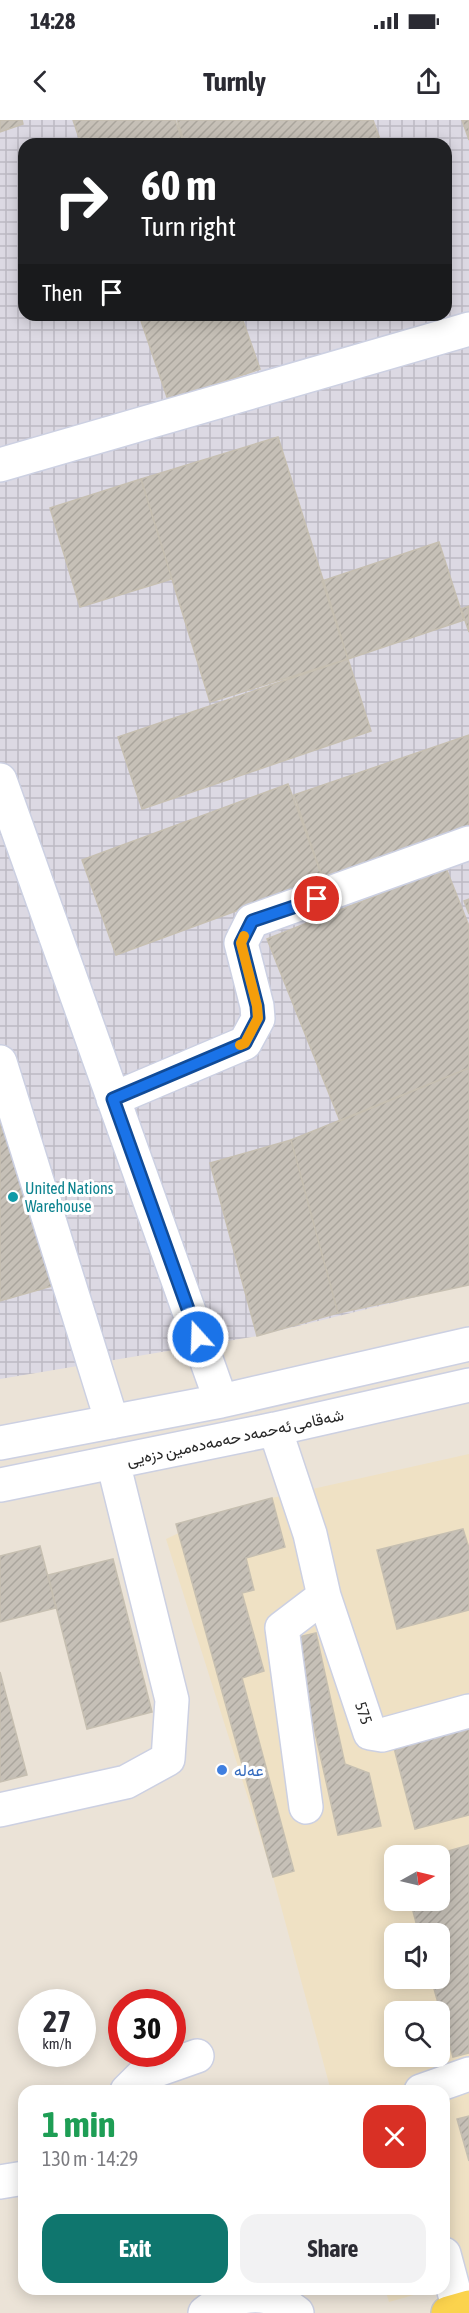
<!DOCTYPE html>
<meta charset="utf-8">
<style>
:root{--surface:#fff;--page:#f2f2f3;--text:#2b2b33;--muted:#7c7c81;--accent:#0f766e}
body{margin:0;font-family:"Asap Condensed",Vazirmatn,sans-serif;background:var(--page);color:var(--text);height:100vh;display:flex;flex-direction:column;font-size:22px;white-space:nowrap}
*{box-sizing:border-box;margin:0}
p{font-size:20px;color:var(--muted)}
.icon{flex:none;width:33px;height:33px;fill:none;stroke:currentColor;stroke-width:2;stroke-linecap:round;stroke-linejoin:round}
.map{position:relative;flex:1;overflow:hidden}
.panel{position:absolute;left:18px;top:1965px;width:432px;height:210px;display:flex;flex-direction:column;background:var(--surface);border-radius:18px;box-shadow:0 3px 15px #0003}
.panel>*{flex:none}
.guide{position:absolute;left:18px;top:18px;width:434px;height:183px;border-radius:18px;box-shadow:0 3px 15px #0003;background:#202124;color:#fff;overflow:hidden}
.needle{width:39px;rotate:82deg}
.buttons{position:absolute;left:384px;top:1725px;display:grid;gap:12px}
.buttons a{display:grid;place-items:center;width:66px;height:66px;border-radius:12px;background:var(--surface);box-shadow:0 3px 15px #0003;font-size:30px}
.speed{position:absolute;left:18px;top:1869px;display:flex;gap:12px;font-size:30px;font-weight:700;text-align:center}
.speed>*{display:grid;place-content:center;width:78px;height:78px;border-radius:50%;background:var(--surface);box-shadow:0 3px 15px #0003;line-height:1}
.speed small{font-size:15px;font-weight:400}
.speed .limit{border:9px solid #d22;background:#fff;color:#111}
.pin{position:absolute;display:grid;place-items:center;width:51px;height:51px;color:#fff;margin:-26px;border:3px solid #fff;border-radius:50%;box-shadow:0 2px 6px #0007}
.me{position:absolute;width:66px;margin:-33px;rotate:340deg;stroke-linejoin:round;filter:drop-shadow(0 0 4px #0008)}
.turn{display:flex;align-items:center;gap:21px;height:126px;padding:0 24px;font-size:27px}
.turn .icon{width:78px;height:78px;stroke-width:2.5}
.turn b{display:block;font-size:42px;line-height:51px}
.then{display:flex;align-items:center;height:57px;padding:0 24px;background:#0003;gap:12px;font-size:22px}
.round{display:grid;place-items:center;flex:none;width:63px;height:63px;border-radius:18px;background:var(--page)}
.summary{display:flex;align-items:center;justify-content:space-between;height:102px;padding:0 24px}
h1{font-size:36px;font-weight:700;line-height:45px;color:#1e9e55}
.primary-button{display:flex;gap:12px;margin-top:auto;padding:12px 24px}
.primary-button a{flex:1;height:69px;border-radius:18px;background:var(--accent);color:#fff;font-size:24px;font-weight:700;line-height:69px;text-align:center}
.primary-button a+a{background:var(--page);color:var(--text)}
.status{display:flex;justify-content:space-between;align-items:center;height:42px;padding:0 30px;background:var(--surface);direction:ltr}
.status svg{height:16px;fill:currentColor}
header{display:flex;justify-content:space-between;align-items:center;height:78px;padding:0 24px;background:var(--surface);font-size:27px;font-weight:700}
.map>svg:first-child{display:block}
.industrial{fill:url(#industrial-grid);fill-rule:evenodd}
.education{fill:#efe1c4;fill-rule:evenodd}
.building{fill:url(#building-hatch);stroke:#c6bfb1;stroke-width:1.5}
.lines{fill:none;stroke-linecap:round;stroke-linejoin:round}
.minor-casing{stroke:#ccd0e2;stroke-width:36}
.major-casing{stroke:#c7c7c7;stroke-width:36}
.minor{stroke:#fff;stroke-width:33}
.major{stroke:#fbd34d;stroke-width:33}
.route-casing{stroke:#114b97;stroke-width:15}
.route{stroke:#1a73e8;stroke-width:10}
.slow{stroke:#f59e0b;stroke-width:10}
.culture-dot{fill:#0f9aa8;stroke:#fff;stroke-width:2}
.shop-dot{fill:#3f7fe0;stroke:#fff;stroke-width:2}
.labels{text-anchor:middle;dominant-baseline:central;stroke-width:6;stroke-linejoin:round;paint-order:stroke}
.culture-label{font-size:16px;fill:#0d838f;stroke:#fff;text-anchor:start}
.street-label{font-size:16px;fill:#272727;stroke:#fff}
.shop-label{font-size:16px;fill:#366cbe;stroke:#fff;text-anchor:start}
</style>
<div class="status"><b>14:28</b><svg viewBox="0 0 49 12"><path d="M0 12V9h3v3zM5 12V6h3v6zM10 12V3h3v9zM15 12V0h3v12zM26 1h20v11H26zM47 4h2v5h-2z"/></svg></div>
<header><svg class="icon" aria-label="back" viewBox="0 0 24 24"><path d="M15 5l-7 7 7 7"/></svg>Turnly<svg class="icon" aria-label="share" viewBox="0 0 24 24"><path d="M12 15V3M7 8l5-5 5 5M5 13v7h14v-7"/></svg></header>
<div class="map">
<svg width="469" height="2193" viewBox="0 0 469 2193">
<defs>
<pattern id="industrial-grid" width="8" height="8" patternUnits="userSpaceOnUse" patternTransform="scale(1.5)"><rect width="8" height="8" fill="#dcd9e3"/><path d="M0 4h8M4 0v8" fill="none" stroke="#bdbac3"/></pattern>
<pattern id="building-hatch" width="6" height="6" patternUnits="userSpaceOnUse" patternTransform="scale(1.5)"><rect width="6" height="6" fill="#c6c0b7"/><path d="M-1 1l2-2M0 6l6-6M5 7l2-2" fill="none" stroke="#aaa59d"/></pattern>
</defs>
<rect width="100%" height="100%" fill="#ebe3d7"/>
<path class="industrial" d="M0,0H469V1164L257,1216L0,1259ZM24,24H446V195H24Z"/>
<path class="education" d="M469,1334V2160L444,2166V1971H331L273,1757L166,1419L230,1389L272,1378ZM394,1736H440V1780H394ZM394,1814H440V1858H394ZM394,1892H440V1936H394Z
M385,2169H435L389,2182Z"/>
<path class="building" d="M0,0H22L23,4L0,12Z
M73,0H175L184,24H81Z
M177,0H373L381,22L376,24H185Z
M462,0H469V20Z
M139,195H241L260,249L168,280Z
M278,317L348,539L210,582L141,359Z
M141,359L172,459L80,487L50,388Z
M439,422L464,500L348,539L322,461Z
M469,486V512L461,489Z
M348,539L371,611L142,689L118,617Z
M469,615V709L323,759L294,675Z
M288,664L323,759L116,835L82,740Z
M446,748L469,806V948L340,1001L267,819Z
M469,779V794L464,781Z
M469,948V1165L338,1193L291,1020Z
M0,989L52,1166L0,1181Z
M291,1020L338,1193L257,1216L210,1043Z
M272,1378L285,1427L246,1438L254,1470L242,1473L264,1551L242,1558L294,1751L273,1757L176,1404Z
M463,1409L469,1428V1490L397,1509L377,1430Z
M40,1426L56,1488L0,1502V1436Z
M113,1439L152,1592L87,1609L48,1455Z
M316,1513L345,1644L369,1653L381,1706L338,1715L294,1518Z
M0,1552L27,1655L0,1662Z
M469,1605V1695L415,1709L393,1624Z
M469,1725V1933L453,1937L431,1858H440V1814H419L410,1780H440V1736H431Z
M469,1996V2041L457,1999Z"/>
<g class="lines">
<g class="minor-casing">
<path id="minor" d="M0,345L469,209
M0,660L221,1281
M0,942L112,1302
M113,979L245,923L258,899L257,886L241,823L252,801L469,723
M275,1309L310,1414L324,1476L282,1508L306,1687
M0,1323L221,1281L469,1224
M0,1365L275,1309L469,1265
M324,1476L370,1613L382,1615L469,1591
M0,1690L126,1662L168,1639L172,1580L113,1342
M127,1971L143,1955L197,1936
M421,1971L469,1954
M0,2062L24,2058
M444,2134L459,2190
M205,2193C222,2179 251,2172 272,2178C281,2180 290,2188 297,2193"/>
</g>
<g class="major-casing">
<path id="major" d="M448,2193L469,2187"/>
</g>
<use href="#minor" class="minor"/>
<use href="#major" class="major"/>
</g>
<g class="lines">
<g class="route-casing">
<path id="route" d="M198,1217L113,979L245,923L258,898L257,886L241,823L252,801L317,779"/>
</g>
<use href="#route" class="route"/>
<path class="slow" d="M240,925L245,923L258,898L257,886L241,823L244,816"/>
</g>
<circle class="culture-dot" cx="13" cy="1077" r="6"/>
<circle class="shop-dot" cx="222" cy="1650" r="6"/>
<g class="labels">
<g class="culture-label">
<text x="25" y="1068">United Nations<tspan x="25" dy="18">Warehouse</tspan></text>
</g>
<g class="street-label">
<text transform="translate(235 1317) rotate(-12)">شەقامی ئەحمەد حەمەدەمین دزەیی</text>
<text transform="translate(364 1593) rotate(71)">575</text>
</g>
<g class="shop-label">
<text x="234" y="1650">عەلە</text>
</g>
</g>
</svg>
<div class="buttons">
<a><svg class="needle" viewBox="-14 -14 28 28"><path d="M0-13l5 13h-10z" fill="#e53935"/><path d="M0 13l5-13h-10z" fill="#7c7c81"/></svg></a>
<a><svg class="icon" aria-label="sound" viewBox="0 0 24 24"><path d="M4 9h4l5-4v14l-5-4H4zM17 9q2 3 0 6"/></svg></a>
<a><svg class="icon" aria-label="search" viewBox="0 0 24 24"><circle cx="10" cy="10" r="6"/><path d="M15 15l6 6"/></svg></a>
</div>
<div class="speed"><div>27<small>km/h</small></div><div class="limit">30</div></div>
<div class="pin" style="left:317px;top:779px;background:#d93025"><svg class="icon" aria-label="arrive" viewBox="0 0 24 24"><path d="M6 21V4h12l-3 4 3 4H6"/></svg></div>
<svg class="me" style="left:198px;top:1217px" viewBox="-20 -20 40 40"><circle r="17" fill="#1a73e8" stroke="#fff" stroke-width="3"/><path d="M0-11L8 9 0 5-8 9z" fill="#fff"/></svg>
<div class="guide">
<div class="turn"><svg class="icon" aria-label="right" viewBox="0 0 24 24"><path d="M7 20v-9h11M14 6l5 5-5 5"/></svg><div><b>60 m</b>Turn right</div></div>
<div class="then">Then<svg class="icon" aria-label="arrive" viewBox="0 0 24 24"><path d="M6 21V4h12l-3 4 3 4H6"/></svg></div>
</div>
<section class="panel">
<div class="summary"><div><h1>1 min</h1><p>130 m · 14:29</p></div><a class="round" style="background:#d93025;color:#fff"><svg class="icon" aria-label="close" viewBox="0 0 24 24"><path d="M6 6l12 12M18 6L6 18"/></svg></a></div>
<div class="primary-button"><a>Exit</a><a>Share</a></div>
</section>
</div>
